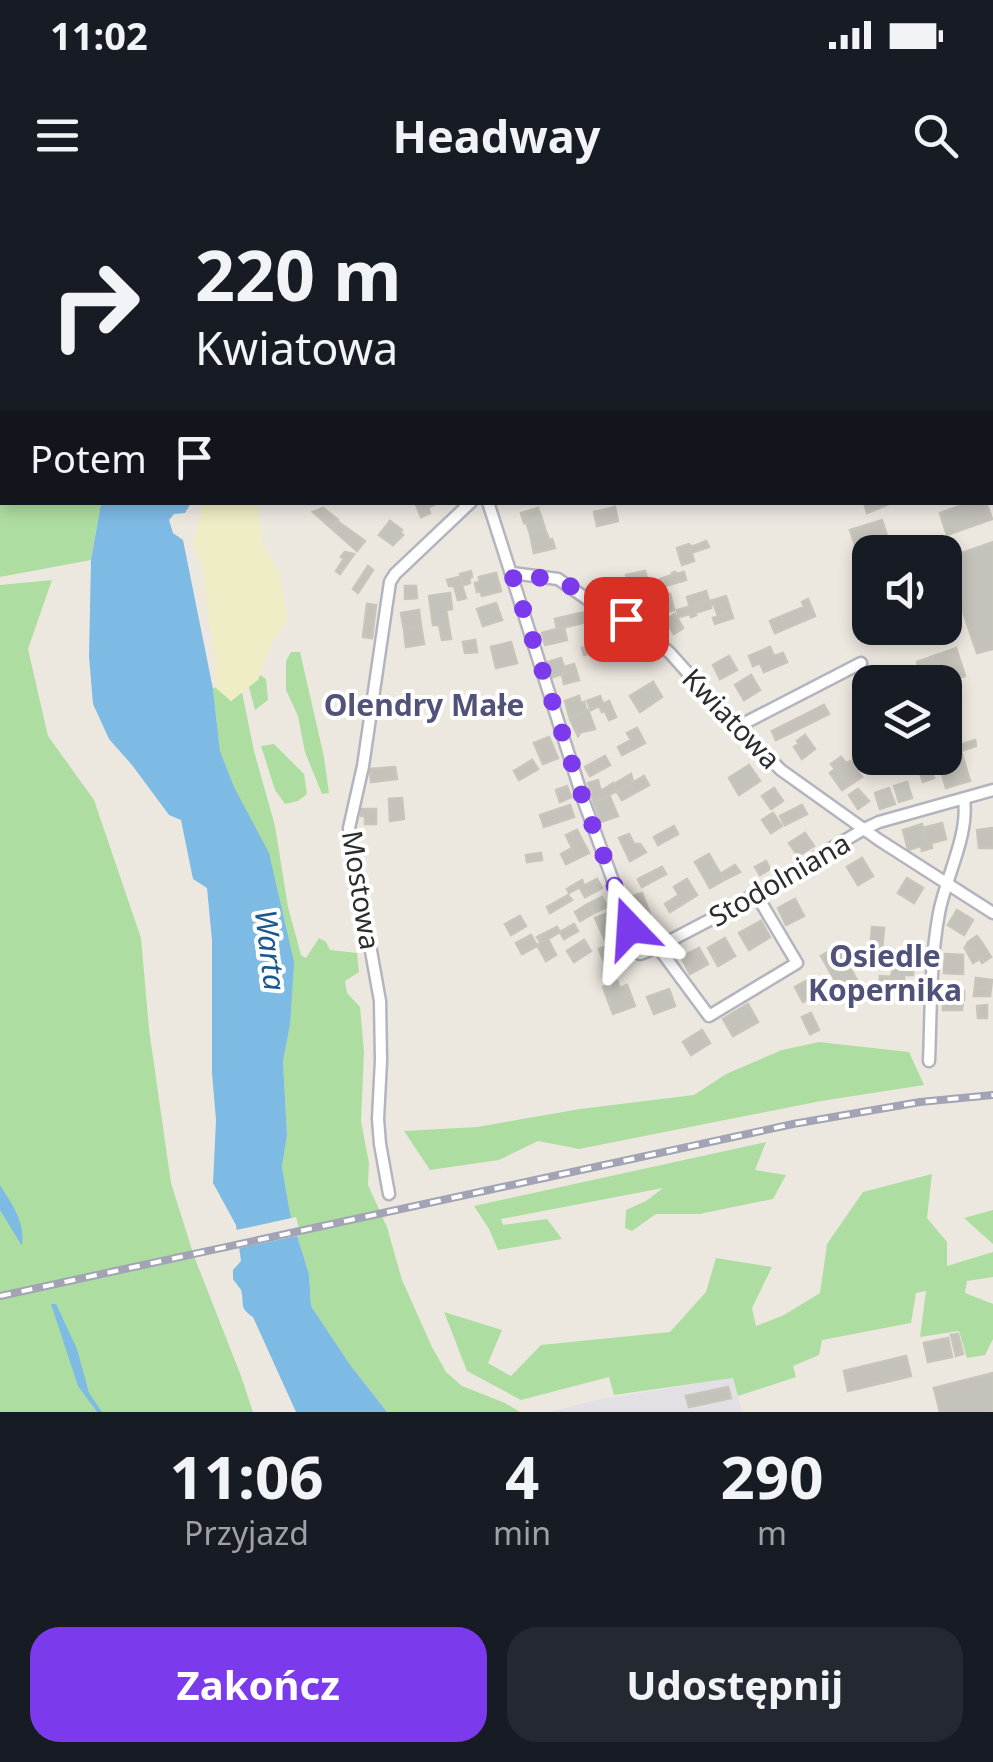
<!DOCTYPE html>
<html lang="pl">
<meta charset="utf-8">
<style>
:root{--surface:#171b24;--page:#242831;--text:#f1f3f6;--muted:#9ea1a6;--accent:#7c3aed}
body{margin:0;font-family:"Noto Sans",sans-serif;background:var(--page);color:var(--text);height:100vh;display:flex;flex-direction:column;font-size:38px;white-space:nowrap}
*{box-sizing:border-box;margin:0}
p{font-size:32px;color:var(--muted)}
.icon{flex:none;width:55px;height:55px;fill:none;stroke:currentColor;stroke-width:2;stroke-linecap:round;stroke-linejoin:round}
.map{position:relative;height:1212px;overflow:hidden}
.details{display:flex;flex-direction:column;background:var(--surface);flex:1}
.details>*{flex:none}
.banner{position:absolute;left:0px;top:0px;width:995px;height:305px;box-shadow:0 5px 15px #0003;background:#171b24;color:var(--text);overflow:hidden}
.controls{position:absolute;left:852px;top:335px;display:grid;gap:20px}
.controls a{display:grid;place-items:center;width:110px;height:110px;border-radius:20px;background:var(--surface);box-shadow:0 5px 15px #0003;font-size:50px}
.pin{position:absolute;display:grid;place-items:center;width:85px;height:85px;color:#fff;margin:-42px;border-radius:20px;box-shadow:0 5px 15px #0006}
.me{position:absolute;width:110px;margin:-55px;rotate:340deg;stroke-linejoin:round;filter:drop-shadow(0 0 8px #0008)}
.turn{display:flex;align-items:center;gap:35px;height:210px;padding:0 30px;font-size:45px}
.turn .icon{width:130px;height:130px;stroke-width:2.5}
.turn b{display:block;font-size:70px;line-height:85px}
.then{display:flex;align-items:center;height:95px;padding:0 30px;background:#0003;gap:20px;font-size:38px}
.eta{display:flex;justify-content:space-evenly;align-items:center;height:170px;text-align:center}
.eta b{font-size:60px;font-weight:700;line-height:70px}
.cta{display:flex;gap:20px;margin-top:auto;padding:20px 30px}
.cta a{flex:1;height:115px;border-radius:30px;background:var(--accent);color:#fff;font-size:40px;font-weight:700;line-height:115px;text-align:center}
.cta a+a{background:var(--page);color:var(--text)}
.status{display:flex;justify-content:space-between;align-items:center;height:70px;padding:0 50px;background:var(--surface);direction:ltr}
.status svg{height:28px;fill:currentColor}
header{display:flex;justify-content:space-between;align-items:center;height:130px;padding:0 30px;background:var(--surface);font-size:45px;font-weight:700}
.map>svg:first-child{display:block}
.industrial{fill:#e2dfe5}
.green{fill:#aedda1}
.sand{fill:#eeedc6}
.water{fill:#7dbae4}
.pier{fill:#ece8e0}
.building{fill:#c5c2bb;stroke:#c7c4b9;stroke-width:2.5}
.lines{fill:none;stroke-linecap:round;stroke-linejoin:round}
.pedestrian-casing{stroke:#b3b4be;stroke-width:12}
.minor-casing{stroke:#b3b4be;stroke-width:15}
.pedestrian{stroke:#fff;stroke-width:8}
.minor{stroke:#fff;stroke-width:10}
.rail-casing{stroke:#a2a3b4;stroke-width:8}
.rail{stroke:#fff;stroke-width:4;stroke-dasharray:11;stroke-linecap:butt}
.route{stroke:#7c3aed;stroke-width:18;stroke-dasharray:0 32.4}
.labels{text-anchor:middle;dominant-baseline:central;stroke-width:8;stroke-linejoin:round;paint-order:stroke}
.street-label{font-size:28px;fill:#2c2c2c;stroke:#fff}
.neighbourhood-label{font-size:30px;font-weight:bold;fill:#505279;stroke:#fff}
.water-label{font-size:30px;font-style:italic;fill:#1a5891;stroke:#fff}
</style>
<div class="status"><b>11:02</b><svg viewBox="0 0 49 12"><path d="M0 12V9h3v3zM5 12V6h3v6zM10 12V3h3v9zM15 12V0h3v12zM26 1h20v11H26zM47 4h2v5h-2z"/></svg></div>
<header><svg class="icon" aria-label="menu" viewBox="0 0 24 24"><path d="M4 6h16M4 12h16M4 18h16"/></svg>Headway<svg class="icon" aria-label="search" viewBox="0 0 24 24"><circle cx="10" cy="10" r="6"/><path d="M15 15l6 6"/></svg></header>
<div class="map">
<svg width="993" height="1212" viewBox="0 0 993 1212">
<rect width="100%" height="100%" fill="#ece8e0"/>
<path class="industrial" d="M733,1178L742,1212H549L601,1199Z"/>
<path class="green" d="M0,0H183L181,2H2V302L101,303L91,360L0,377Z
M502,0H775V2H501Z
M52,380L28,449L48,536L94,600L141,738L149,829L171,983L194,1056L241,1176L253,1212H0V385Z
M291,452H300L324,557L329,593L322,594L305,552L298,516L286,490V461Z
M260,475L266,479L268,500L255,510L249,487Z
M215,487L231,501L242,492L254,551L275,626L288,707L301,755L306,758L319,738L326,742L330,750L357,753L359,772L345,781L347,793L360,807L364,852L361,921L369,963L368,985L387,1027L402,1080L432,1147L446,1172L462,1186L505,1203L520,1212H387L350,1166L311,1106L309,1074L290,1013L282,967L287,935L283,861L290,825L235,589L220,551L213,489Z
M274,544L304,574L307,594L298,601L285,604L275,590L261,546Z
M819,842L909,852L924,885L821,901L579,949L538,941L499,960L430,970L404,931L477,927L580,909L694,895L726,874L782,850Z
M766,942L755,970L786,975L773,999L699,1014H656L632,1031L625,1028L626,1010L646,1001L663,988L501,1019L503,1025L547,1019L562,1039L498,1050L489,1029L474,1006Z
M932,974L927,1018L947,1042V1066L993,1052V1077L967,1081L965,1093L993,1104V1139L985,1155L967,1158L959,1131L920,1137L926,1091L916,1093L911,1123L822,1140L819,1155L793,1166L796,1177L738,1196L733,1178L614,1195L609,1177L521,1200L467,1171L444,1112L502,1130L488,1163L511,1176L541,1145L670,1132L706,1092L716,1058L772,1067L752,1108L756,1126L784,1115L820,1093L827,1044L863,992Z
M993,1010V1044L964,1018Z"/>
<path class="sand" d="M203,303H257L263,345L279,371L288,419L271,445L258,480L231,501L215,487V456L207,411L202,366L193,345Z"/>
<path class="water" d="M101,303H191L185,313L174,314L169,320L173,333L183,340L213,489L220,551L235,589L269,653L294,762L290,825L283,861L287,935L282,967L290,1013L309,1074L311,1106L350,1165L387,1212H296L253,1117C238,1107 245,1104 241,1090C240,1088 234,1081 233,1079V1070L241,1061L236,1025L213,983L216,920L212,873V740L207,688L193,679L181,620L169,615L132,565L109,539L93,504L89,456L91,360Z
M0,985C13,1006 25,1021 22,1046L0,1010Z
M51,1104H56L77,1149L89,1193L102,1212H97L78,1186Z"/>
<path class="pier" d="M296,1017L301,1035L235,1049L232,1031Z"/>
<path class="building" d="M415,302H434V305L428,307L430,313L421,317Z
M864,302H889V304L867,313Z
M971,302H986L992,319L947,335L940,313Z
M615,307L618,321L597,326L594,312Z
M323,308L338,320L331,328L313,312Z
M538,308L541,316L524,323L521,313Z
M541,316L545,329L530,334L526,322Z
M882,320L892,352H870V390L850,330Z
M337,321L365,341L357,351L331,328Z
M390,321L402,330L400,332L403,335L393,345L379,335Z
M545,329L549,340L552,339L555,348L534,353L530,334Z
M706,341L709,347L691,353L689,346H694Z
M993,342V449L977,453L945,359Z
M689,344L694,361L682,365L677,348Z
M345,352L354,354L340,374L336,371L344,359L341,357Z
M368,366L373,370L358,393L353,389Z
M471,371L472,377L469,378L470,383L464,385L460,374Z
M645,371L649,384L630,389L626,375Z
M675,372L676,374L684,372L686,380L662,387L660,379L672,375V373Z
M496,373L501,391L482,396L480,391L477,392L475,383L480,382L479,377Z
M459,377L466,398L458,400L454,386H449L447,380Z
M405,386H416L417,398L405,399Z
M706,391L709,401L690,407L687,397Z
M450,393L452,409L446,410L451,439L442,440L439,425H433L429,396Z
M670,394L674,410L656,414L652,398Z
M726,396L731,412L718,416L714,405H712L710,401Z
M808,399L815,416L775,433L770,421L804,407L802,402Z
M709,401L711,408L695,413L696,415L691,417L690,414L679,417L677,410Z
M496,403L502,420L483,426L477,409Z
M367,404L376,405L372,438L363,437Z
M419,410L421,426L404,429L401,413Z
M588,412L590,421L578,424L576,414Z
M731,412L733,418L715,424L713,418Z
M576,414L578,424L557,429L555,419Z
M675,414L683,428L674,434L665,420Z
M421,426L424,444L406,447L404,429Z
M564,427L567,440L545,445L542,433Z
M919,428H928L931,440L917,444L915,437L921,436Z
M475,440L477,452L465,453L463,442Z
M511,442L517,463L496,468L491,447Z
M600,444L601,451L584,455L582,448Z
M770,447L774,456L783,453L787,462L764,472L760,463L753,466L749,456Z
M956,448L965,476L945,483L923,482L917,462Z
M729,456L737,470L720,479L713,465Z
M561,458L564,467L574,464L576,470L553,477L548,462Z
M576,470L579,480L564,484L562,474Z
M751,475L760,490L744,500L735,485Z
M653,482L662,497L640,512L630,496Z
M579,496L581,504L584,502L587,511L570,519L565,501Z
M600,496L603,504L591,510L587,501Z
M609,501L616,517L609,520L605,511L602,512L599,506Z
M824,505L829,514L776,540L772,531Z
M588,510L595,529L581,532L578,536L570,519Z
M637,528L645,543L622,555L618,547L631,540L627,533Z
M805,535L815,549L802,559L794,547L799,544L797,541Z
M549,537L558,558L543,564L534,543Z
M975,540L976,546L961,551L970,581L959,584L949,548Z
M605,556L610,565L590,576L585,567Z
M841,557L846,563L851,561L862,577L842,590L830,573L835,569L831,564Z
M927,558L934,578L923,582L916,561Z
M532,560L538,569L519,580L514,571Z
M749,565L760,581L739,595L729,578Z
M954,566L959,584L946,588L941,570Z
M395,567L397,579L371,582L370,569Z
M631,574L633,582L617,591L614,584Z
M644,576L649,585L622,600L617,592Z
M598,580L600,589L603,590L613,583L617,591L594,603L588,583Z
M907,582L912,598L899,602L894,586Z
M567,586L571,597L560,602L556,590Z
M774,588L783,601L771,609L762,596Z
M889,588L895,604L880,609L875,593Z
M858,589L869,601L858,609L849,595Z
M609,595L618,616L601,622L594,603Z
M402,598L404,619L390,621L389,599Z
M570,605L574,617L544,627L540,615Z
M802,605L807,614L785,625L780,616Z
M361,609H376V624H365V616H361Z
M773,613L782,626L771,633L762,620Z
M942,623L946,639L928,644L923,628Z
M922,624L928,644L931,643L932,648L922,651L921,646L908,650L903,630Z
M674,626L678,634L658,645L654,637Z
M993,628V648H979L977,630Z
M577,630L589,653L566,664L561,654L572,648L566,635Z
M805,633L814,646L798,656L789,643Z
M629,634L634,644H640L646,652L630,661L619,638Z
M541,653L542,660L527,662L526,655Z
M709,654L724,680L710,688L695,662Z
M862,658L873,676L858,685L847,667Z
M766,661L770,669L760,675L755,667Z
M735,665L740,672L724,680L722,673Z
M662,667L666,674L642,687L638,679Z
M907,678L923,688L914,703L898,693Z
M597,679L602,688L585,697L580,688Z
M687,679L697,695L670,712L665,704L679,695L674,687Z
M582,680L584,685L569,693L567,689Z
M642,693L650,714L636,720L627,698Z
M568,695L572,700L550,713L547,707Z
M602,697L607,707L594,713L588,704Z
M795,699L804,716L786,725L778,708Z
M588,704L594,713L580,721L575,712Z
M957,710L973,720L964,735L948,725Z
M610,712L620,736L606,742L595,718Z
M520,716L526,726L511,735L505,724Z
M761,721L770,737L749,750L739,733Z
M574,724L578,731L564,739L560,732Z
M557,727L560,732L541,743L537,737Z
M872,727L884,728L882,752L870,751Z
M531,735L537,746L522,754L516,743Z
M977,736L982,743L973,749L965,748L968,742Z
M725,738L735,756L718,766L708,748Z
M548,739L556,755L546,761L537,745Z
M584,740L591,751L574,762L567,751Z
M618,742L625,761L606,767L599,749Z
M982,743L991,757L982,763L973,749Z
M838,746L862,789L845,798L821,756Z
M699,748L708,764L690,774L681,757Z
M965,748L973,749L979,759L973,763Z
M945,754L963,755V774L944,773Z
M894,756L914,757L913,775H904V781L891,780Z
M880,776L892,777L890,800L878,799Z
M811,778L819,793L803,802L795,787Z
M976,778L992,780L991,788L975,786Z
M617,781L620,788L627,785L635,806L613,814L603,787Z
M975,786L991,788L990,796H974Z
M669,789L675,806L654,814L647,797Z
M944,790L964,791V800H943Z
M952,799L963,800L962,810H943V800L952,801Z
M748,804L758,822L733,836L723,819Z
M987,805V818H978L977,806Z
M811,813L819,830L810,834L802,817Z
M702,830L710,843L691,855L683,842Z
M958,1134L963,1154L956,1156L951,1135Z
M948,1138L952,1157L928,1162L924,1143Z
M906,1156L911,1176L848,1191L844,1171Z
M993,1173V1212H940L934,1188Z
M728,1187L731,1198L689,1207L686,1196Z"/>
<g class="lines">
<g class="pedestrian-casing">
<path id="pedestrian" d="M606,2V0"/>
</g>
<g class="minor-casing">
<path id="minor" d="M775,0V2
M488,302L584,602L640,754L658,747L723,713L864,629L879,622L993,590
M512,373L558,379L600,408L639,426L670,453L728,518L781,570L879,640L993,713
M737,527L861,463
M658,747L709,816L797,763L756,694
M929,861C931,812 930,761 939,713C946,676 969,636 964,599
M389,994L380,944L378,919L381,860L380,801L349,628L363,566L390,382L395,374L471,302"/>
</g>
<use href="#pedestrian" class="pedestrian"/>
<use href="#minor" class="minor"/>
<g class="rail-casing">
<path id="rail" d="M0,1096L793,924L920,902L993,895"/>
</g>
<use href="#rail" class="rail"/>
</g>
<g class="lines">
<path class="route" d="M626,419L600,408L572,387L558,380L512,374L584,602L630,728"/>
</g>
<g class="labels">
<g class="street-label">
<text transform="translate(732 518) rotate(46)">Kwiatowa</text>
<text transform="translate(779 679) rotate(-30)">Stodolniana</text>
<text transform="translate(362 690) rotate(81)">Mostowa</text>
</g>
<g class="neighbourhood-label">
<text x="424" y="504">Olendry Małe</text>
<text x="885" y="755">Osiedle<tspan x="885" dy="34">Kopernika</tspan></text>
</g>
<g class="water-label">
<text transform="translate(271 750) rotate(83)">Warta</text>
</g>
</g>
</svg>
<div class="controls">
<a><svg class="icon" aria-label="sound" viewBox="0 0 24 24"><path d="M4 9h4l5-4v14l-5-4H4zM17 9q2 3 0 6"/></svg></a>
<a><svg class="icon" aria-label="layers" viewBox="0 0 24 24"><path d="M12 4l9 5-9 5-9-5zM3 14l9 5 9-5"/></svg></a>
</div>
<div class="pin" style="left:626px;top:419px;background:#d93025"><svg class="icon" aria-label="arrive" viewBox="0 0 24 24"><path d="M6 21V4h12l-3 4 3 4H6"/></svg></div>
<svg class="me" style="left:630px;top:728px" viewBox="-20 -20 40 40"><path d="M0-17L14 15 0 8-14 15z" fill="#7c3aed" stroke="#fff" stroke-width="4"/></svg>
<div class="banner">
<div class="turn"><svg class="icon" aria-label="right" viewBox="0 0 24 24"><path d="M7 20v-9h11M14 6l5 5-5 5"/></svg><div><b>220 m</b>Kwiatowa</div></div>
<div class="then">Potem<svg class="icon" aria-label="arrive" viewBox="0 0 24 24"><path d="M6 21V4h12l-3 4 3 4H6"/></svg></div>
</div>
</div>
<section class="details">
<div class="eta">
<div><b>11:06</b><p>Przyjazd</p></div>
<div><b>4</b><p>min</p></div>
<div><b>290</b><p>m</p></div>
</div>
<div class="cta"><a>Zakończ</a><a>Udostępnij</a></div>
</section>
